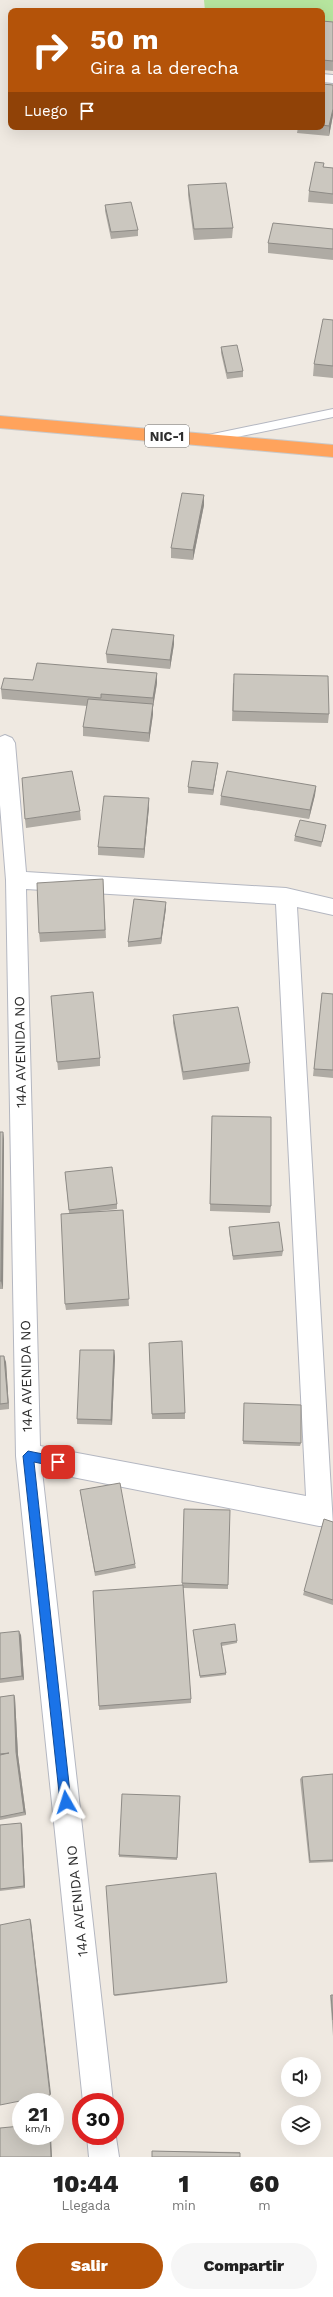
<!DOCTYPE html>
<html lang="es">
<style>
:root{--surface:#fff;--page:#f6f6f6;--text:#222;--muted:#767676;--accent:#b45309}
body{margin:0;font-family:"Work Sans",sans-serif;background:var(--page);color:var(--text);height:100vh;display:flex;flex-direction:column;font-size:15px;white-space:nowrap}
*{box-sizing:border-box;margin:0}
p{font-size:13px;color:var(--muted)}
.icon{flex:none;width:22px;height:22px;fill:none;stroke:currentColor;stroke-width:2;stroke-linecap:round;stroke-linejoin:round}
.map{position:relative;height:2157px;overflow:hidden}
.details{display:flex;flex-direction:column;background:var(--surface);flex:1}
.details>*{flex:none}
.hud{position:absolute;left:8px;top:8px;width:317px;height:122px;border-radius:8px;box-shadow:0 4px 16px #0002;background:#b45309;color:#fff;overflow:hidden}
.tools{position:absolute;left:281px;top:2057px;display:grid;gap:8px}
.tools a{display:grid;place-items:center;width:40px;height:40px;border-radius:50%;background:var(--surface);box-shadow:0 4px 16px #0002;font-size:20px}
.speed{position:absolute;left:12px;top:2093px;display:flex;gap:8px;font-size:20px;font-weight:700;text-align:center}
.speed>*{display:grid;place-content:center;width:52px;height:52px;border-radius:50%;background:var(--surface);box-shadow:0 4px 16px #0002;line-height:1}
.speed small{font-size:10px;font-weight:400}
.speed .limit{border:6px solid #d22;background:#fff;color:#111}
.pin{position:absolute;display:grid;place-items:center;width:34px;height:34px;color:#fff;margin:-17px;border-radius:8px;box-shadow:0 2px 6px #0006}
.me{position:absolute;width:44px;margin:-22px;rotate:354deg;stroke-linejoin:round;filter:drop-shadow(0 0 3px #0008)}
.turn{display:flex;align-items:center;gap:14px;height:84px;padding:0 16px;font-size:18px}
.turn .icon{width:52px;height:52px;stroke-width:2.5}
.turn b{display:block;font-size:28px;line-height:34px}
.then{display:flex;align-items:center;height:38px;padding:0 16px;background:#0003;gap:8px;font-size:15px}
.eta{display:flex;justify-content:space-evenly;align-items:center;height:68px;text-align:center}
.eta b{font-size:24px;font-weight:800;line-height:28px}
.cta{display:flex;gap:8px;margin-top:auto;padding:8px 16px}
.cta a{flex:1;height:46px;border-radius:24px;background:var(--accent);color:#fff;font-size:16px;font-weight:800;line-height:46px;text-align:center}
.cta a+a{background:var(--page);color:var(--text)}
.map>svg:first-child{display:block}
.green{fill:#b6e59e}
.lines{fill:none;stroke-linecap:round;stroke-linejoin:round}
.lane-casing{stroke:#b4b7c1;stroke-width:2}
.street-casing{stroke:#b4b7c1;stroke-width:2}
.highway-casing{stroke:#c9c9c9;stroke-width:2}
.lane{fill:#fff;fill-rule:evenodd}
.street{fill:#fff;fill-rule:evenodd}
.highway{fill:#ffa35c;fill-rule:evenodd}
.wall{fill:#afaba4}
.shaded-wall{fill:#8e8b86}
.building{fill:#cbc7bf;stroke:#8e8b86}
.route{fill:#1a73e8;stroke:#114b97}
.labels{text-anchor:middle;dominant-baseline:central;stroke-width:3.5;stroke-linejoin:round;paint-order:stroke}
.shield{fill:#fff;stroke:#6d6d6d;stroke-width:1}
.shield-label{font-size:13px;font-weight:bold;fill:#2e2e2e}
.street-label{font-size:14px;fill:#2e2e2e;stroke:#fff}
</style>
<div class="map">
<svg width="333" height="2157" viewBox="0 0 333 2157">
<rect width="100%" height="100%" fill="#efe9e1"/>
<path class="green" d="M204,0H333V36L322,34V11H205Z"/>
<g class="lines">
<g class="lane-casing">
<path id="lane" d="M333,409V417L203,444L197,440L203,436Z"/>
</g>
<g class="street-casing">
<path id="street" d="M322,74L333,75V83L322,82Z
M5,735L12,738L15,743L26,872L286,888L333,899V915L297,907L333,1526H319L42,1471L113,2102H83L16,1456L6,880L0,805V737ZM26,889L276,904L306,1496L40,1446Z
M115,2131L119,2157H89L87,2136H115Z"/>
</g>
<g class="highway-casing">
<path id="highway" d="M0,416L333,445V457L0,428Z"/>
</g>
<use href="#lane" class="lane"/>
<use href="#street" class="street"/>
<use href="#highway" class="highway"/>
</g>
<path class="wall" d="M322,21L333,22V71L322,70Z
M322,84L333,85V115L329,136L297,133L298,127H322Z
M324,163L323,167L333,168V204L308,202L309,191Z
M188,185L233,228L232,238L194,240L188,195Z
M105,205L138,230V236L111,239L105,211Z
M333,229V260L268,253V243Z
M333,320V378L313,376L314,364Z
M221,347L243,371V377L227,379L221,353Z
M204,495V505L193,560L171,558V548Z
M174,635V644L170,669L107,663L106,654Z
M157,673V683L153,707V714L149,742L83,736V727L87,706L2,699L1,689L33,680Z
M233,683L329,714L328,723L232,721Z
M218,763L217,769L213,795L188,793V787Z
M316,786L315,795L309,819L220,805L221,796Z
M149,807L144,858L98,855V847Z
M80,811L81,820L26,828L25,819Z
M325,831L321,847L294,841L295,836Z
M103,879L106,938L40,942L39,933Z
M166,908L161,944L128,947V942Z
M322,993L333,994V1078L313,1076Z
M51,996L100,1058V1066L58,1070Z
M173,1015L250,1063L249,1071L183,1080L173,1023Z
M212,1116L271,1206L270,1213L210,1211Z
M0,1132H3L4,1140L3,1289H0Z
M65,1172L117,1204V1209L90,1212L123,1210L129,1306L66,1310L65,1304L69,1213Z
M229,1227L283,1251L282,1256L233,1260L229,1231Z
M149,1343L185,1413V1419H152Z
M114,1350L115,1357L112,1425L77,1424V1419Z
M0,1356L6,1362L9,1409L0,1410Z
M244,1403L301,1443L300,1446L243,1444Z
M80,1490L135,1564L136,1568L95,1576Z
M184,1509L228,1585V1589L183,1588L191,1699V1703L99,1710V1706L182,1585Z
M324,1519L333,1522V1605L303,1595Z
M193,1630L237,1641V1643L222,1646L226,1673V1675L200,1678Z
M0,1633L21,1635L24,1680L0,1683Z
M14,1695L15,1698L18,1755L26,1815L0,1820V1697Z
M333,1774V1862L309,1863L300,1779L302,1777Z
M180,1796L177,1860L119,1857V1855Z
M21,1823L22,1825L25,1888L0,1891V1825Z
M227,1982V1983L115,1996L114,1995Z
M330,1995H333V2036Z
M152,2151L240,2152V2153L152,2157Z"/>
<path class="shaded-wall" d="M333,109V115L329,136V126Z
M204,495V505L193,560V550Z
M174,635V644L170,669V660Z
M157,673V683L153,707V714L149,742V733L153,704V698Z
M218,763L217,769L213,795V790Z
M316,786L315,795L309,819L310,810Z
M149,798V807L144,858V849Z
M166,902V908L161,944V938Z
M3,1132L4,1140L3,1289L1,1281Z
M114,1350L115,1357L112,1425L111,1420Z
M4,1356L6,1362L9,1409L8,1403Z
M19,1631L21,1635L24,1680L22,1676Z
M14,1695L15,1698L18,1755L26,1815L24,1812L16,1752Z
M21,1823L22,1825L25,1888L24,1886Z
M30,1919L31,1921L51,2094L50,2095Z
M50,2136H51L52,2157H51Z"/>
<path class="building" d="M322,21L333,22V61L322,60Z
M322,84L333,85V109L329,126L322,125Z
M315,162L324,163L323,167L333,168V194L309,191Z
M226,183L233,228L194,229L188,185Z
M131,202L138,230L111,232L105,205Z
M273,223L333,229V249L268,243Z
M323,319L333,320V366L314,364Z
M237,345L243,371L227,373L221,347Z
M182,493L204,495L193,550L171,548Z
M112,629L174,635L170,660L106,654Z
M37,663L157,673L153,698L101,694V698L1,689L4,678L33,680Z
M234,674L328,676L329,714L233,711Z
M88,699L153,704L149,733L83,727Z
M192,761L218,763L213,790L188,787Z
M72,771L80,811L25,819L22,778Z
M227,771L316,786L310,810L221,796Z
M104,796L149,798L144,849L98,847Z
M300,820L326,825L322,842L295,836Z
M103,879L105,930L39,933L37,883Z
M134,899L166,902L161,938L128,942Z
M93,992L100,1058L57,1062L51,996Z
M322,993L333,994V1070L314,1069Z
M238,1007L250,1063L183,1072L173,1015Z
M212,1116L271,1117V1206L210,1204Z
M0,1132H3L1,1281H0Z
M112,1167L117,1204L69,1210L65,1172Z
M123,1210L129,1299L65,1304L61,1214Z
M279,1222L283,1251L233,1256L229,1227Z
M182,1341L185,1413L152,1414L149,1343Z
M80,1350H114L111,1420L77,1419Z
M0,1356H4L8,1403L0,1404Z
M244,1403L301,1405V1443L243,1441Z
M120,1483L135,1564L95,1572L80,1490Z
M184,1509L230,1510L228,1585L182,1583Z
M324,1519L333,1522V1600L304,1591Z
M183,1585L191,1699L99,1706L93,1591Z
M235,1624L237,1641L221,1643L226,1673L200,1676L193,1630Z
M19,1631L22,1676L0,1679V1633Z
M14,1695L16,1752L24,1812L0,1817V1755L9,1753L0,1754V1697Z
M333,1774V1860L310,1861L302,1777Z
M122,1794L180,1796L177,1858L119,1855Z
M21,1823L24,1886L0,1889V1825Z
M216,1873L227,1982L114,1995L106,1886Z
M30,1919L50,2095L0,2105V1925Z
M331,1995H333V2020Z
M21,2126V2136H50L51,2157H0V2128Z
M152,2151L240,2153V2157H152Z"/>
<path class="route" d="M28,1451L58,1457L64,1462L58,1467L34,1462L71,1802L70,1806L66,1808L62,1806L60,1802L23,1456Z"/>
<g class="labels">
<rect class="shield" x="145" y="425" width="44" height="22" rx="3"/>
<g class="shield-label">
<text x="167" y="436">NIC-1</text>
</g>
<g class="street-label">
<text transform="translate(20 1052) rotate(-91)">14A AVENIDA NO</text>
<text transform="translate(26 1376) rotate(-91)">14A AVENIDA NO</text>
<text transform="translate(77 1901) rotate(-96)">14A AVENIDA NO</text>
</g>
</g>
</svg>
<div class="tools">
<a><svg class="icon" aria-label="sound" viewBox="0 0 24 24"><path d="M4 9h4l5-4v14l-5-4H4zM17 9q2 3 0 6"/></svg></a>
<a><svg class="icon" aria-label="layers" viewBox="0 0 24 24"><path d="M12 4l9 5-9 5-9-5zM3 14l9 5 9-5"/></svg></a>
</div>
<div class="speed"><div>21<small>km/h</small></div><div class="limit">30</div></div>
<div class="pin" style="left:58px;top:1462px;background:#d93025"><svg class="icon" aria-label="arrive" viewBox="0 0 24 24"><path d="M6 21V4h12l-3 4 3 4H6"/></svg></div>
<svg class="me" style="left:66px;top:1802px" viewBox="-20 -20 40 40"><path d="M0-17L14 15 0 8-14 15z" fill="#1a73e8" stroke="#fff" stroke-width="4"/></svg>
<div class="hud">
<div class="turn"><svg class="icon" aria-label="right" viewBox="0 0 24 24"><path d="M7 20v-9h11M14 6l5 5-5 5"/></svg><div><b>50 m</b>Gira a la derecha</div></div>
<div class="then">Luego<svg class="icon" aria-label="arrive" viewBox="0 0 24 24"><path d="M6 21V4h12l-3 4 3 4H6"/></svg></div>
</div>
</div>
<section class="details">
<div class="eta">
<div><b>10:44</b><p>Llegada</p></div>
<div><b>1</b><p>min</p></div>
<div><b>60</b><p>m</p></div>
</div>
<div class="cta"><a>Salir</a><a>Compartir</a></div>
</section>
